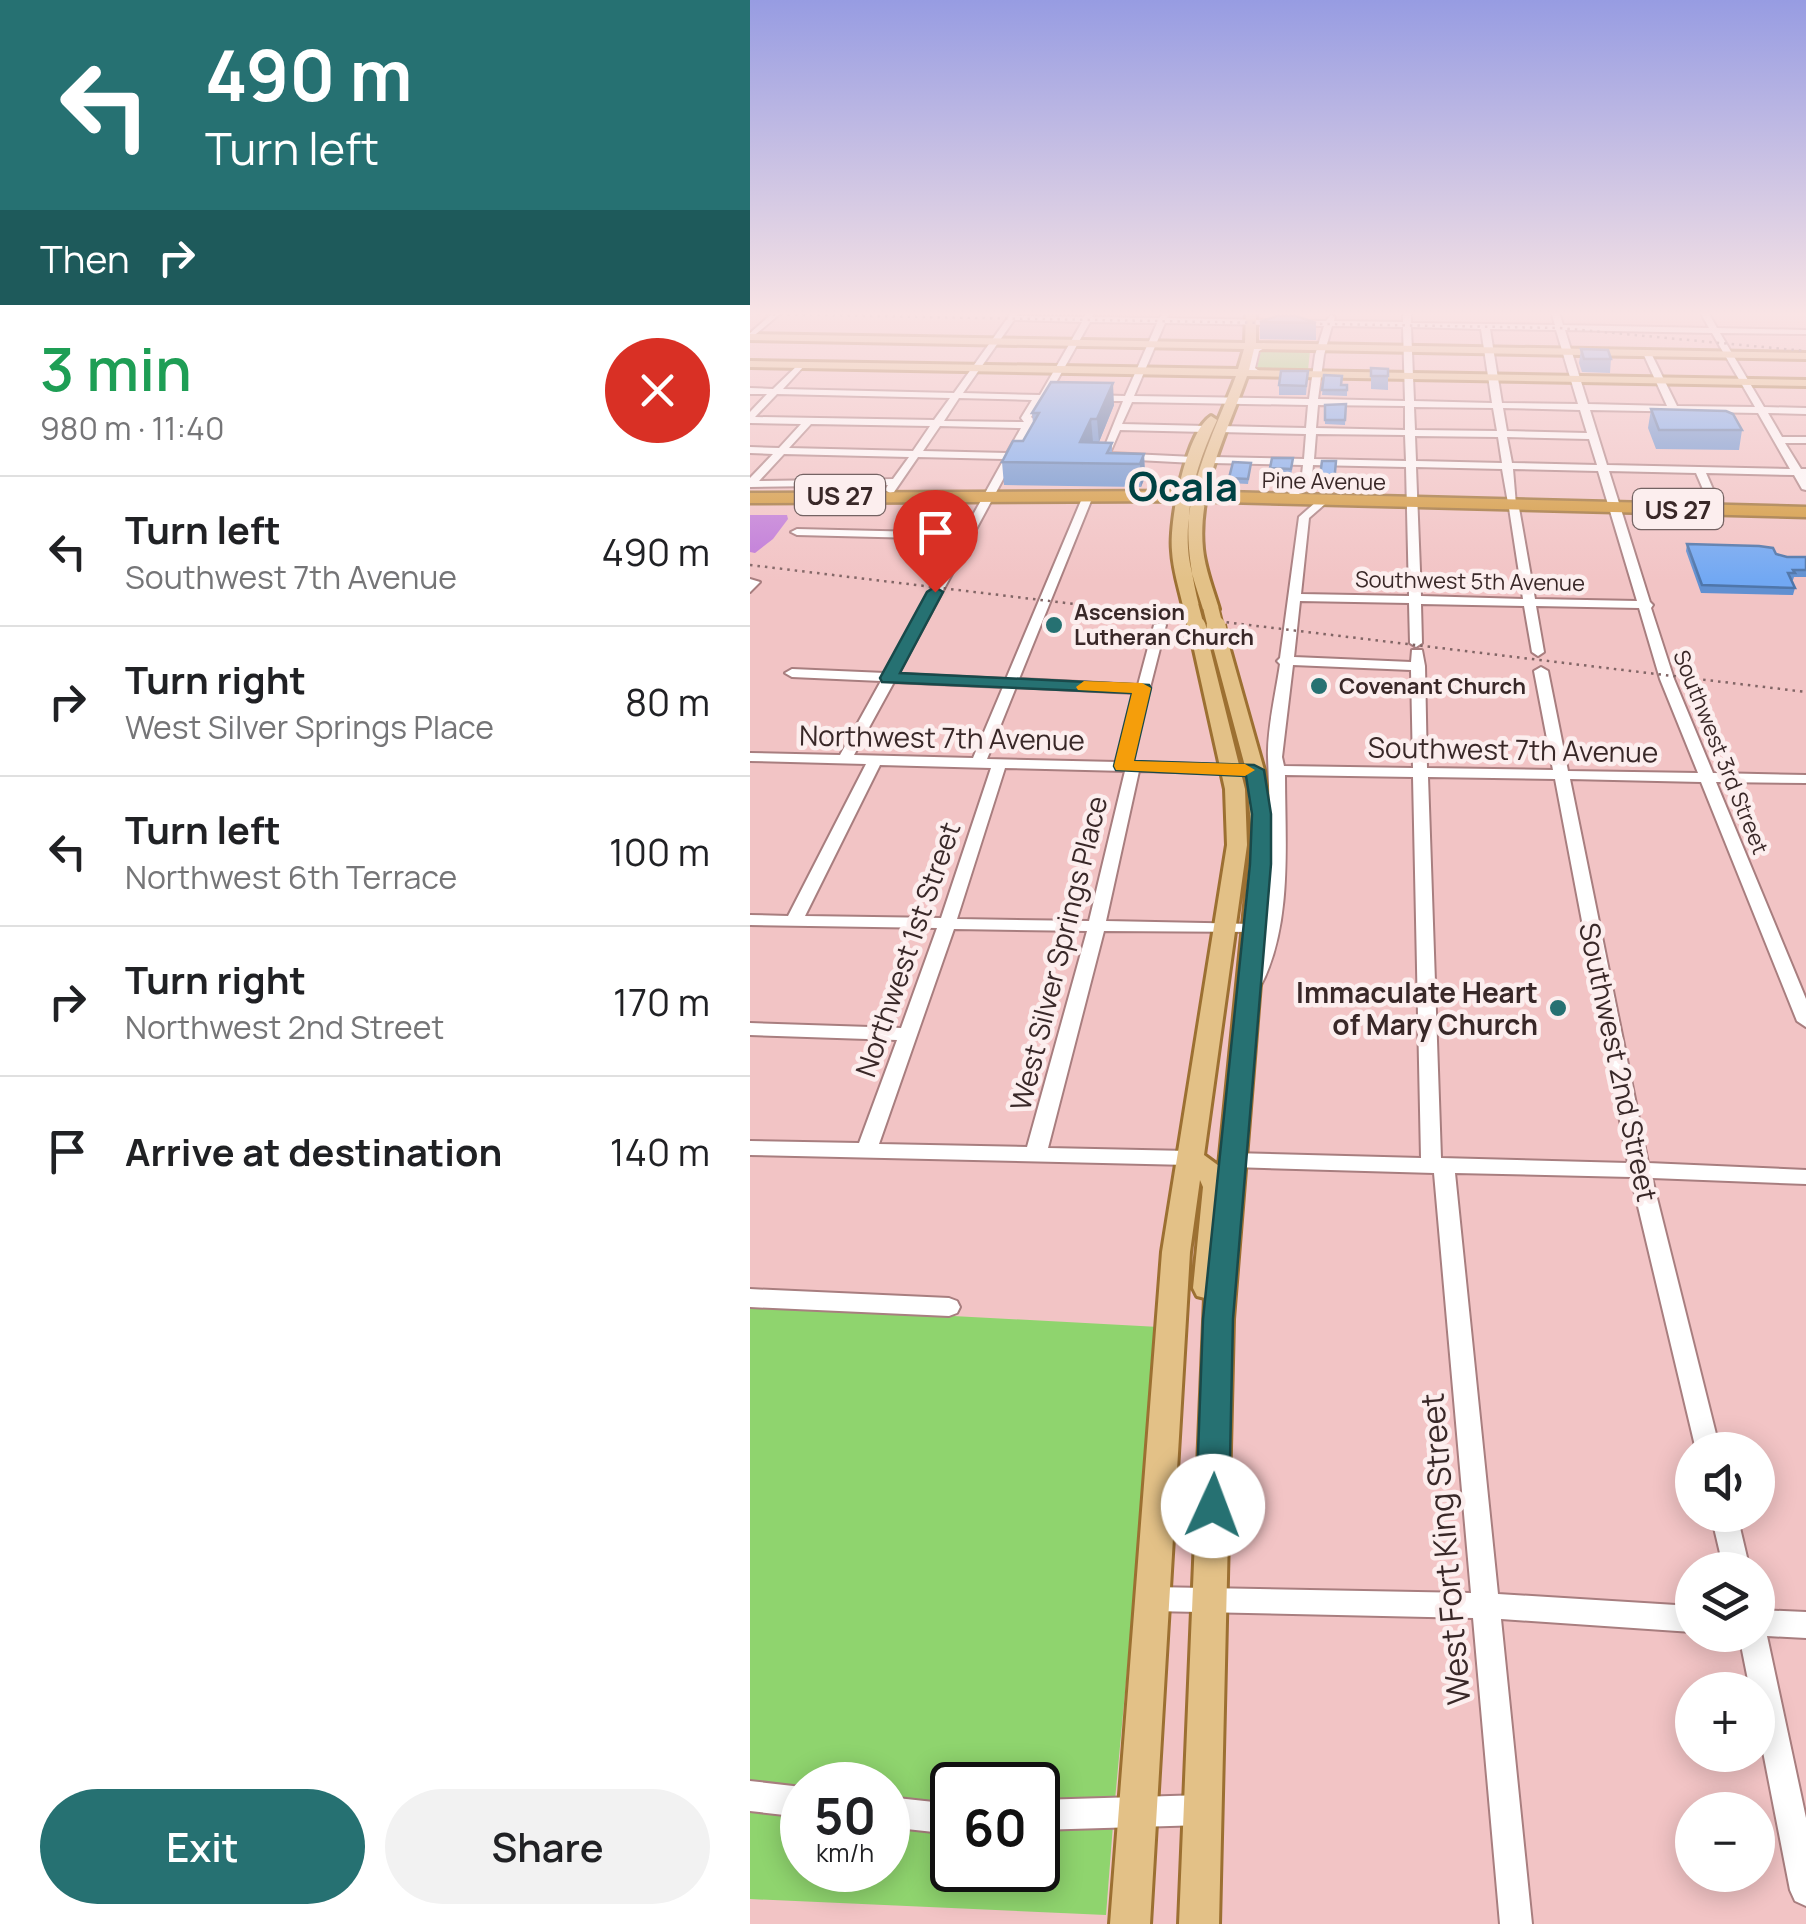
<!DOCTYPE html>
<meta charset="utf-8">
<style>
:root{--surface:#fff;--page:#f2f2f2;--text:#202124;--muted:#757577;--line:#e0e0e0;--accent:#267172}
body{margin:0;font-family:Manrope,sans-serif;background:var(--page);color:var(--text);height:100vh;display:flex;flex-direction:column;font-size:38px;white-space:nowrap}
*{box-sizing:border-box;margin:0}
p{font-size:32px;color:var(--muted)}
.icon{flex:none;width:55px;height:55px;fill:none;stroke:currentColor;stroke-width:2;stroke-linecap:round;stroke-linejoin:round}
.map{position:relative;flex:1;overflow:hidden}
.side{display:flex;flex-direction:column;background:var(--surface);width:750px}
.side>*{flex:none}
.guide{background:#267172;color:#fff;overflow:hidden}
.controls{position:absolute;left:925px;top:1432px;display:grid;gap:20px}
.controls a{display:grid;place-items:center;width:100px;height:100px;border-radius:50%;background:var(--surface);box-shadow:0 5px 25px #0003;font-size:50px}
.speed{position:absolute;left:30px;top:1762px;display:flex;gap:20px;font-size:50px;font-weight:700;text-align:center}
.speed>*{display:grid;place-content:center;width:130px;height:130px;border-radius:50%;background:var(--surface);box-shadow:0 5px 25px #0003;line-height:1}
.speed small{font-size:25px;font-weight:400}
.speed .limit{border:5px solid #111;border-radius:15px;background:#fff;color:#111}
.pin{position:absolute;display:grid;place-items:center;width:85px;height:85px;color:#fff;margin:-102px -42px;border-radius:50% 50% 50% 0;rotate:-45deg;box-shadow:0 0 10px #0007}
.pin .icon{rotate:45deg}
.me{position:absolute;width:110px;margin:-55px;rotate:2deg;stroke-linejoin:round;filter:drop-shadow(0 0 8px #0008)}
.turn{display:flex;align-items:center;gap:35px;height:210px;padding:0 40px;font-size:45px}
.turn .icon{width:130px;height:130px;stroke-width:2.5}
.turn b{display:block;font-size:70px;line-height:85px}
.then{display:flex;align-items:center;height:95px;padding:0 40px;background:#0003;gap:20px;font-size:38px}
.round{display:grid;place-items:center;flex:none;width:105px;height:105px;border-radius:52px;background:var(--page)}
.headline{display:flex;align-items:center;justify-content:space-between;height:170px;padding:0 40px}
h1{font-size:60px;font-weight:600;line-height:75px;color:#1e9e55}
.action{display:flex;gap:20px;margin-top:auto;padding:20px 40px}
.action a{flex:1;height:115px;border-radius:60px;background:var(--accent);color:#fff;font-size:40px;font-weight:600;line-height:115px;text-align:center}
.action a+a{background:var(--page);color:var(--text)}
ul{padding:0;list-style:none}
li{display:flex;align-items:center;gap:30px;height:150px;padding:0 40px;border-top:2px solid var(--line)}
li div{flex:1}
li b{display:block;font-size:38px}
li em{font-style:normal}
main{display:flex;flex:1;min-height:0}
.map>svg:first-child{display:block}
.green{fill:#8fd46e}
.water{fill:#bf79d9}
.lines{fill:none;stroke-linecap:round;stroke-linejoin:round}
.minor-casing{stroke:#a87e7f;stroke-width:4}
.major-casing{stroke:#9c7032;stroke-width:6}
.highway-casing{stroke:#9c7032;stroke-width:5}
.minor{fill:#fff;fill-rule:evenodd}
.major{fill:#e3c187;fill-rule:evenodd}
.highway{fill:#d19737;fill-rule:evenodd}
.rail{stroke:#816565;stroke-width:2.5;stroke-dasharray:2.5 5;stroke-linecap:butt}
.major-bridge-far1-casing{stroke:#9c7032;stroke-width:19;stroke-linecap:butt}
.major-bridge-casing{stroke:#9c7032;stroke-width:22;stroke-linecap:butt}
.major-bridge-far1{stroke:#e3c187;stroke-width:15}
.major-bridge{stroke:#e3c187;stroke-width:19}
.wall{fill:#6190d1}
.shaded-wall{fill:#4f76aa}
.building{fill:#71a8f3;stroke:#4f76aa;stroke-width:2.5}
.route{fill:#267172;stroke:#19494a;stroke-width:2.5}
.slow{fill:#f59e0b}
.poi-dot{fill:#267172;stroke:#fceeee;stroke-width:4}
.labels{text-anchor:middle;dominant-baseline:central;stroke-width:9;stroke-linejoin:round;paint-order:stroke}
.far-street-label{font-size:22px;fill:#392828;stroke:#fceeee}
.far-poi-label{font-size:22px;font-weight:bold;fill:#392828;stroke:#fceeee;text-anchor:start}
.shield{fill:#fceeee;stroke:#746363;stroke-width:2.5}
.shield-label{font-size:25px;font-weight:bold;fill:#392828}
.street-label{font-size:28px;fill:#392828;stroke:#fceeee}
.poi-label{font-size:28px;font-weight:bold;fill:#392828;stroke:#fceeee;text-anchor:end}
.near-street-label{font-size:32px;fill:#392828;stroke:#fceeee}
.far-town-label{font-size:40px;font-weight:bold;fill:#004243;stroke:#fceeee}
</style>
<main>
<section class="side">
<div class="guide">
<div class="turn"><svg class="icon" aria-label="left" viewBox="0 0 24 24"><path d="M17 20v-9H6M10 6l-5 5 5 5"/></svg><div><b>490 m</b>Turn left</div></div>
<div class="then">Then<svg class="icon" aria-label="right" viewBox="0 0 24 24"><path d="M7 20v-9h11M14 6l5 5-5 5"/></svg></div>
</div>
<div class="headline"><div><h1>3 min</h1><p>980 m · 11:40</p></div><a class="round" style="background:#d93025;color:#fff"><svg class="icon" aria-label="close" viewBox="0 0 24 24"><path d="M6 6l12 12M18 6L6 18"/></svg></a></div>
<ul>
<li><svg class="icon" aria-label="left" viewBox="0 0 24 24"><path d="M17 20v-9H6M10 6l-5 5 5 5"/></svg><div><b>Turn left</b><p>Southwest 7th Avenue</p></div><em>490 m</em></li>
<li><svg class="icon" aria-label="right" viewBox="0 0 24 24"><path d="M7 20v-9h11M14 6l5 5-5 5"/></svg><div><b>Turn right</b><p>West Silver Springs Place</p></div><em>80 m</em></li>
<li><svg class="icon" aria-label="left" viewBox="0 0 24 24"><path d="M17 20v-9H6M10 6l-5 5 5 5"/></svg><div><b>Turn left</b><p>Northwest 6th Terrace</p></div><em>100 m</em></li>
<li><svg class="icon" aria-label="right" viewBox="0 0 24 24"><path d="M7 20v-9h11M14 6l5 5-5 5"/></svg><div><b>Turn right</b><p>Northwest 2nd Street</p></div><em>170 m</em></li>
<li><svg class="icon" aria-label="arrive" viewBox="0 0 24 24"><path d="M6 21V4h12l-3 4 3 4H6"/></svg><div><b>Arrive at destination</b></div><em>140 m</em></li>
</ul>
<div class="action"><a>Exit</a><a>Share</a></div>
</section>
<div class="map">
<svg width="1056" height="1924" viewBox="0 0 1056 1924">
<rect width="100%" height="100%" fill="#f2c4c5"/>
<path class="green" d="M511,350L560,351L558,370L507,368Z
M0,1305L409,1327L365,1800L288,1803V1785H202V1807H199L138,1800V1785H52V1790L0,1783Z
M0,1809L52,1815V1870H138V1825L202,1831V1870H288V1828L363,1825L356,1915L0,1899Z"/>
<path class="water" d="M0,515H37L38,519L23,539L5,553L0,552Z"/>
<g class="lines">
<g class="minor-casing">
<path id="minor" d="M24,312H32L0,339V333Z
M262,312H270L267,316L334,317L337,312H345L342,317L409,318L415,312L419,314L417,318L576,321L581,315L585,317L584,321L653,322V312H661V323L805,325L801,312H809L813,325L959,328L950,312H958L967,328L1056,330V334L970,333L1014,407L1056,408V414L1018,413L1032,437H1056V443H1035L1051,469H1056V490L1052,489L1044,475L956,473L972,510L967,513L962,510L946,473L859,471L900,602L903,605L901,608L924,679L963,773L1056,775V783L966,782L1056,999V1027L1047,1021L951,782L820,779L898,1163L1056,1170V1184L902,1178L970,1450H946L881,1177L705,1173L748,1594L942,1606V1632L751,1619L782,1924H750L723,1618L402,1611L392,1608L389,1599L392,1590L402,1587L721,1593L684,1173L482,1167L475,1165L472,1160L475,1155L482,1153L671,1158L663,777L535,775C535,843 543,927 509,989L503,990L494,985L510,932L354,931L298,1148L439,1151L446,1153L449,1158L446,1163L439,1165L0,1155V1141L109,1143L147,1040L0,1035V1023L151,1028L187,928L0,925V915L38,916L116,764L0,761V753L90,755L131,681L42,677L35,673L42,669L135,673L209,539L47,535L41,532L47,529L213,533L254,459L168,457L144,492L140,493L135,490L138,485L0,487V478L23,454L0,453V447L29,448L51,424L0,423V412L17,394H0V388L23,389L51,362L55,365L33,389L204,393ZM264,320L332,322L290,395L213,393ZM340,322L407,323L375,396L340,395L335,398L340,401H373L350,458L444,463L449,460L444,457L360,453L370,430L456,432L461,429L456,426L372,424L382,402L558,405L556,428L470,426L465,429L470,432L556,434L554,459L462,457L457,460L462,463L553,465L551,484L534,498L539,501L561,485L563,465L656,467L659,596L551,594L559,518L575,504L566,502L549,517L530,658L527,661L530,664C526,692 517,729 518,757C520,813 523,871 511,927L504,924L356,921L389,771L505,774L512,770L505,766L381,762L416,625L414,622L404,625L388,685L269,679L343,496L342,494L333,496L256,679L148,674L285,420L281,417L290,403L319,398L299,395ZM415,323L574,326L565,355L559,399L384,396ZM582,326L653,327L655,401L568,399L574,355ZM661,327L731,329L742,403L664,401ZM740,329L806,330L828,404L752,403ZM815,330L962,333L1005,407L927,406L901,353L897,350L893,353L917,406L838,404ZM27,394L200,398L184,420L5,417ZM209,398L282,400L271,418L274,422L194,421ZM568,405L655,406V430L566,428ZM664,407L743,408L747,431L665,430ZM753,408L830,410L837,433L757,431ZM840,410L1008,413L1040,469L857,465ZM61,424L180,426L163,451L39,448ZM190,426L271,428L257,453L173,451ZM566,434L655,435L656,461L564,459ZM665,436L748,437L752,463L666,461ZM757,437L839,439L847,465L762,463ZM34,454L159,457L143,479L9,481ZM666,467L752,469L758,503L761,506L759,508L773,599L671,596ZM763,469L848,471L887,601L785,599L769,508L766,505ZM550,601L659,603L660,643L666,647L672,643L671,604L774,606L782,652L788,656L794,652L786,606L889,608L910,679L948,773L818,771L798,671L791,667L784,671L803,770L677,768L675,666L672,650H662L661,662L544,657ZM543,665L661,670L663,768L534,766L532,757ZM144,682L253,687L223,758L104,755ZM266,687L385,693L367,762L237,759ZM130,765L241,768L191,918L55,916ZM255,768L375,771L339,921L207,919ZM678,777L805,779L878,1163L691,1158ZM204,929L337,931L277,1147L129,1144Z
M514,343L518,346L509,351L505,368L512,373L508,376L496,369L502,348Z
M0,579L10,582L0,592Z
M0,1289L199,1298L207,1301L210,1307L207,1313L199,1316L0,1307Z
M961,1515H987L1000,1570H974Z
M1008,1610L1056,1612V1638L1017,1636L1056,1818V1906L1045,1901L1040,1890L1008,1726V1690H1000L989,1635H1008Z
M0,1781L52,1787V1817L0,1811Z
M453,1795L464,1799L468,1810L464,1821L453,1825L288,1830V1800Z
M138,1797L202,1804V1834L138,1827Z"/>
</g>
<g class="major-casing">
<path id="major" d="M496,312H506V343L1056,353V359L504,349L499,370L1056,380V386L497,376C478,431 447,488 453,549C455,569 463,589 469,609L461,614L453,609C447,589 439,569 438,548C434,488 465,431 486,376L0,367V361L488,369L494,349L0,340V334L495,343Z
M461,416L467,420C435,490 431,532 449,606L441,611L433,606C429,588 423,570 422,551C419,521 436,432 461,416Z
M449,631L457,636L495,789L497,845L454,1155L469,1166L502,835L496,770L461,639L463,636L477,639L514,770L522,835L483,1319L469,1924H429L455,1298L447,1296L443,1288L453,1187L450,1180L440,1252L400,1924H360L412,1252L477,845L475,789L441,636Z"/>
</g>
<g class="highway-casing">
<path id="highway" d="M436,491L1056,507V517L436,501L0,503V493Z"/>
</g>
<use href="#minor" class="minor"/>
<use href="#major" class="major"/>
<use href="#highway" class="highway"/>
<path class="rail" d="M0,314L810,328L1056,351
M0,565L1056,692"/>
<g class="major-bridge-far1-casing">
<path id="major-bridge-far1" d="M441,606L447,629
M461,609L466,629"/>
</g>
<g class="major-bridge-casing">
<path id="major-bridge" d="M446,626L449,636
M466,626L469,639"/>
</g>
<use href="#major-bridge-far1" class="major-bridge-far1"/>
<use href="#major-bridge" class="major-bridge"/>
</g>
<path class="wall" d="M510,322L566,323V340L510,339Z
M831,349L861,359L860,373L832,372L829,363Z
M621,368L638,369V390L621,389Z
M558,371L556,395H529V385Z
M574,375L591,385H597V396L572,395Z
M596,404L595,425L575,424V405Z
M364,405L349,442L342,443H362V453L394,454L395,477L391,487L254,485L252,462L273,441L283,423L282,413Z
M901,409L992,430L989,450L906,449L898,428Z
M543,458L541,479L520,478V468Z
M586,461L584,491H569V483Z
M501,463L498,484L479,483V478Z
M937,544L1026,554L1037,557H1056V577H1044L1043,580H1041L1045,588L1043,595L951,593L936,551Z"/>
<path class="shaded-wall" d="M363,383L364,405L349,442L347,419Z
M341,419L343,442L332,465L330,442Z
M394,454L395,477L391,487L390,464Z"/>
<path class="building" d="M527,316H546L566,323L510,322Z
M831,349L858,350L861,359H834Z
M621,368L638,369V376H621Z
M531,371H558L556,386L529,385Z
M574,375L592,376L591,385H597V390H572Z
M301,382L363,383L347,419H341L330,442L362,443L357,453L394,454L390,464L252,462L263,441H273L289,413H282Z
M596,404L595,420H575V405Z
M901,409L976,411L983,414L992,430H909Z
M522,458H543L541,469L520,468Z
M572,461H586L584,483H569Z
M483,462L501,463L498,479L479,478Z
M937,544L1009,546L1023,548L1026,554L1037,557H1056V570H1043L1045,573H1038L1045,588L952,585Z"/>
<linearGradient id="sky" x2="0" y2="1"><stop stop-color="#979ce2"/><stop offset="0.54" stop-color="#f9e4e5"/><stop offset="1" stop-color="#f9e4e5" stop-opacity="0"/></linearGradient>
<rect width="1056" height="581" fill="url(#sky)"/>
<path class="route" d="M185,587L193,592L150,673L399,685L401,688L384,761L504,765L514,770L521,814V864L483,1319L479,1506L474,1517L463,1521L451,1517L446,1506L453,1319L500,864L502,814L496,776L366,770L364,766L382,693L132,682L130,678L177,592Z"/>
<path class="slow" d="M334,681L392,683L401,688L384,761L495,764L505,770L495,776L366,770L364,766L382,693L328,690L326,687Z"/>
<g class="poi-dot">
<circle cx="304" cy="625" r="10"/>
<circle cx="569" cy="686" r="10"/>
<circle cx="808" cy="1008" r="10"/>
</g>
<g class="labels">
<g class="far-street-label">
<text transform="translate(574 481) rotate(1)">Pine Avenue</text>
<text transform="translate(720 581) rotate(1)">Southwest 5th Avenue</text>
<text transform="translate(971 752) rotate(68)">Southwest 3rd Street</text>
</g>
<g class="far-poi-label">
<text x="324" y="612">Ascension<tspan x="324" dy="25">Lutheran Church</tspan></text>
<text x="589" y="686">Covenant Church</text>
</g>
<g class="shield">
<rect x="45" y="475" width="90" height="40" rx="8"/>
<rect x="883" y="489" width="90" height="40" rx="8"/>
</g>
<g class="shield-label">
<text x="90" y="495">US 27</text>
<text x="928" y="509">US 27</text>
</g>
<g class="street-label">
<text transform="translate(192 737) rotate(1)">Northwest 7th Avenue</text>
<text transform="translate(763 749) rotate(1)">Southwest 7th Avenue</text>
<text transform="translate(157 949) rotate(-71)">Northwest 1st Street</text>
<text transform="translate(308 953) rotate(-76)">West Silver Springs Place</text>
<text transform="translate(869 1062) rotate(78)">Southwest 2nd Street</text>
</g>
<g class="poi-label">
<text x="788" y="992">Immaculate Heart<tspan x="788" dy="32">of Mary Church</tspan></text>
</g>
<g class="near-street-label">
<text transform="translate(695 1549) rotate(-95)">West Fort King Street</text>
</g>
<g class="far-town-label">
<text x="433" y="485">Ocala</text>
</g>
</g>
</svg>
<div class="controls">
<a><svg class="icon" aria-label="sound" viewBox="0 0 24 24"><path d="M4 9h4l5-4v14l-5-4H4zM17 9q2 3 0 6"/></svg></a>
<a><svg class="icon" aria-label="layers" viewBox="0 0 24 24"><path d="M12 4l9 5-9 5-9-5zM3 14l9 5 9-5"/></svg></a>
<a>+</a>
<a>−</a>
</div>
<div class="speed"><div>50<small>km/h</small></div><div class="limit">60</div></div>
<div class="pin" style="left:185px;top:592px;background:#d93025"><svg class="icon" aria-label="arrive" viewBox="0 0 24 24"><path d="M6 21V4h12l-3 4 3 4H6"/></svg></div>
<svg class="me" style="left:463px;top:1506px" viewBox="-20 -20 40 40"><circle r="19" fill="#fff"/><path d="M0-13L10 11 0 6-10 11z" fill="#267172"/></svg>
</div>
</main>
